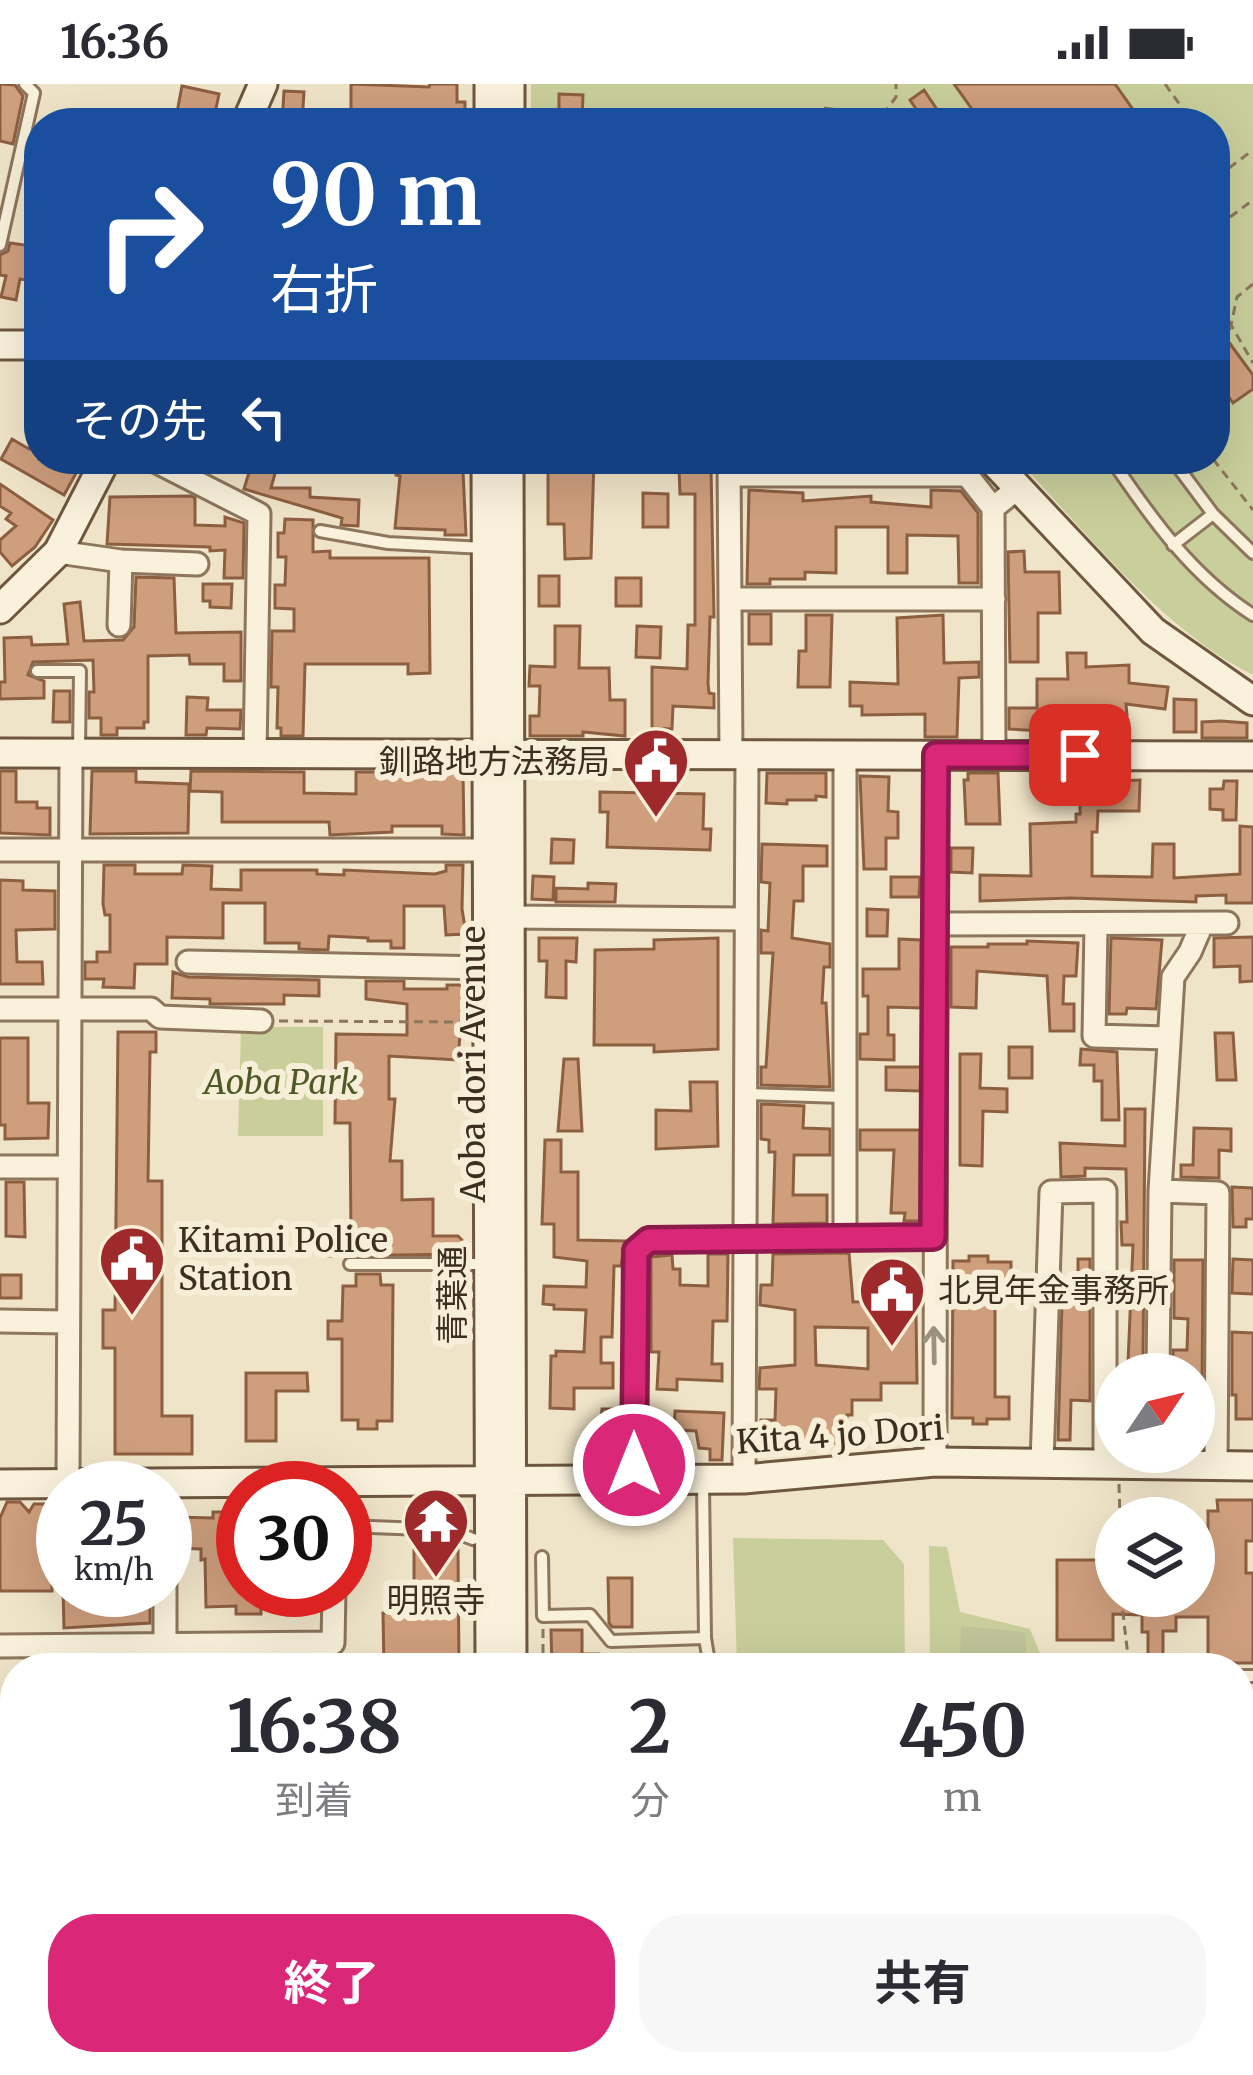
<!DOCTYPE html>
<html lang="ja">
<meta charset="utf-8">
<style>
:root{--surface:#fff;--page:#f7f7f7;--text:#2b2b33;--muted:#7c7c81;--accent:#db2777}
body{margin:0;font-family:Merriweather,"Noto Sans JP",serif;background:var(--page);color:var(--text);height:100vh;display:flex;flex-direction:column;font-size:45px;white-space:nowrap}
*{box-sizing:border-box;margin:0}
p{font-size:39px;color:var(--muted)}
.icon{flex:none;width:66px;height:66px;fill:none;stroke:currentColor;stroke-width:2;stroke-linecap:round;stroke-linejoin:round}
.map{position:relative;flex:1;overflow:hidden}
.sheet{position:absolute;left:0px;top:1569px;width:1254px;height:423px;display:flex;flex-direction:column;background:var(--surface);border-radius:48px 48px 0 0;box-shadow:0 12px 48px #0002}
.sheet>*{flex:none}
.banner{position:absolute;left:24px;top:24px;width:1206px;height:366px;border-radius:48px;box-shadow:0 12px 48px #0002;background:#1a4fa0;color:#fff;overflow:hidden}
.needle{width:78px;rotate:55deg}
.controls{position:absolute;left:1095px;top:1269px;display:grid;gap:24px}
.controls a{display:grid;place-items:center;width:120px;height:120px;border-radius:50%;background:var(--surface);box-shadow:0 12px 48px #0002;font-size:60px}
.speed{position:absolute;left:36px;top:1377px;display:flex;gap:24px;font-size:60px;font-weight:700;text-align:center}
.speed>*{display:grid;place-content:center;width:156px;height:156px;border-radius:50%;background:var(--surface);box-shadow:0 12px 48px #0002;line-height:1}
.speed small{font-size:30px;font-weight:400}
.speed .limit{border:18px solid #d22;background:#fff;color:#111}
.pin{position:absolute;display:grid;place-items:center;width:102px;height:102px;color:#fff;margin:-51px;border-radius:24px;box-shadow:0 6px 18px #0006}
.me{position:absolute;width:132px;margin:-66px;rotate:0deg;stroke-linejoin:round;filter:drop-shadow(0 0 9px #0008)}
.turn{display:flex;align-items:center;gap:42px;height:252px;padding:0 48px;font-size:54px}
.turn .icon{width:156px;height:156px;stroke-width:2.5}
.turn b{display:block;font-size:84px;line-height:102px}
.then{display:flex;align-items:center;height:114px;padding:0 48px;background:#0003;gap:24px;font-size:45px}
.eta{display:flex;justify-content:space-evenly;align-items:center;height:204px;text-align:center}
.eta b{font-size:72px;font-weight:700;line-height:84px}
.primary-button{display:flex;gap:24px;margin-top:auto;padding:24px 48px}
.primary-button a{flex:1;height:138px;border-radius:48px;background:var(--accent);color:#fff;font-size:48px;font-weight:700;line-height:138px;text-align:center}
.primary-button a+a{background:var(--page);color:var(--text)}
.status{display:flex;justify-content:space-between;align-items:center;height:84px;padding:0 60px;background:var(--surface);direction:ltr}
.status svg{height:33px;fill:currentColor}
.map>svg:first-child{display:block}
.green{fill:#c9cf9b}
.cemetery{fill:#bfc49a}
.building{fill:#cf9f7d;stroke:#8d5f41;stroke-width:3;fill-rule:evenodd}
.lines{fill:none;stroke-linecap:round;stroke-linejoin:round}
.lane-casing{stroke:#8d765c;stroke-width:16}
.street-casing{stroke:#8d765c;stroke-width:27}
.secondary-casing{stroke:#6f573f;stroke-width:33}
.path{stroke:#8d765c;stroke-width:3;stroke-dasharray:9 6;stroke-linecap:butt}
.lane{stroke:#faf1dc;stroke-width:10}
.street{stroke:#faf1dc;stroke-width:21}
.secondary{stroke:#faf1dc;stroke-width:27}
.oneway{stroke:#9c907e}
.route-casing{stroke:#8e194d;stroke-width:30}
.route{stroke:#db2777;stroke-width:21}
.labels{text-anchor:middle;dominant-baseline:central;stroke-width:12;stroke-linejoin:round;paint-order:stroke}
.poi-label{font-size:33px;fill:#3d2e20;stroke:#f7eed8;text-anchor:start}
.street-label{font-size:33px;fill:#3d2e20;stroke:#f7eed8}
.park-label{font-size:33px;font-style:italic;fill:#4d5a26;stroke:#f7eed8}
</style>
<div class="status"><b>16:36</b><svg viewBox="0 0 49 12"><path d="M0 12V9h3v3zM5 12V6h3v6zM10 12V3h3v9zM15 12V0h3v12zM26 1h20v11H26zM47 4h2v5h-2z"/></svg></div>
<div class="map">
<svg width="1253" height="1991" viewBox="0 0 1253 1991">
<rect width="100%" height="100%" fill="#f0e4c8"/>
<path class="green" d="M531,0H1253V591C1163,547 1085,447 1017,375H1215V39H531Z
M241,943H323V1052H238Z
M733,1454L883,1456L904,1480L905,1584H737Z
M929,1462L947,1463L960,1528L1030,1545L1040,1569L1060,1584H930Z
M1239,1605L1247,1606V1636L1253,1638V1845H1239Z
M1038,1977H1147L1145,1991L1039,1990Z"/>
<path class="cemetery" d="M961,1542L1025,1548L1027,1584H960Z"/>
<path class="building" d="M0,0L15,1L23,12L13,60L0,57Z
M351,0L429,3L430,0H457V18H465V31H452V39H434V34L351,37Z
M954,0H1115L1134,27L1117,39H1089L1084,32L1073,39H982Z
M182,2L219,10L213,39H175Z
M924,6L946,39H926L910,16Z
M284,7L304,8L302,39H282Z
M559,10L583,11L582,35L559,34Z
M10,159L32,162L27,196L20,195L16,216L1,213L6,192L0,191V171L8,167Z
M1228,257L1253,291V305L1233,319L1215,293V266Z
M39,345V375H84L64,411L1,375L12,355L29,365Z
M253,375H279L271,404H310V413L359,416L358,442L341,441L342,434L244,405Z
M548,375H594L591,474L565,475L564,440H548Z
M396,377L463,387L466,451H445V446L395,444L400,392L396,391Z
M679,385H711L714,533H710L708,599L709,609L714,610V624L673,622L672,645L652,644V583L687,585L688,541H695V410H680Z
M0,400L53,436L35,463L12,482L0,468V456L16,442L6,435L11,429L0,422Z
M749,406L803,409V417L871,412V418L931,423V406L961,407L978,429V499H959L958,452L907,451V489H888V443H836V489L805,488V495H770V500H747Z
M643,409L668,410V443H643Z
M191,412L195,414V441L225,442V433L244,439L243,494H224L225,466L210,467V463L107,460L110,413Z
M285,435L313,436V468L330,467V474H429L430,589L408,590V580H305L303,652H281V644H277L278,603H271L272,547H294V525L275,524V501H285L286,473H278V449H284Z
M1024,467L1025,488H1059L1060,529H1038V578H1010L1008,468Z
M539,492H559V522H539Z
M136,493L174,494L176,549L241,548V597H224V580H190L189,571L148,572V638H144V644H117V651H101V634H89V608H94L93,576L33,578L28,591L44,597V614L0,615V598H5L4,554L31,553L32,561L68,560L64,520L80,518L84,557L123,556L134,543Z
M616,494H641V522H616Z
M203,500H232L231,524L210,523V517H203Z
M749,530H771V560H749Z
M806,531H832L830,603H798L799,567H806Z
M943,531L944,579L979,578V593L959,594L957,653H925V630L862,631V622H850V598L898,600L897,534Z
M555,542H580L579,584H609L610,616H625V652L583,648V652H530V632H539L540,602H529L530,582L555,583Z
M637,542L661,543L660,574L636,573Z
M1067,569H1086V583L1129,581V599L1168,603L1165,625L1126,620L1127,631L1087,632V637H1059V648L1009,645V624H1037V595H1068Z
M54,607H70V638H53Z
M187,613L208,614L207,626H241L240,645L207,644L206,651H186Z
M1174,615L1196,616V648H1174Z
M1221,637L1247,639V654H1202V638Z
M0,687H16V718H37V724H50V751L0,749Z
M92,687H136V698L189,700L188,749L90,750Z
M191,687L304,688V709L356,710V688H463L464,751L442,750V742H392V748L330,751L329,738H222V708L190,707Z
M767,689H826V713L816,712V716H787V720L766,719Z
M968,689H998L1000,740H966L964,696H968Z
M860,692L889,693L888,727L898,728V754H886V785H864Z
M1140,696L1139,727H1098L1097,748H1092V792L1152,793L1153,760H1174V794L1240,790V742L1253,743V819H1226V811L1196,812V818L1071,814L980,817V791L1031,792L1030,740L1076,738V730H1080V710H1087L1086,698Z
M1224,697H1237L1236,736H1223V726L1210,725V705H1223Z
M600,708L704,710L703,745H711L710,766L607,763L608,728H600Z
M552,755L574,756L573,779H551Z
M762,760L827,762V782H803V817H794L792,854L830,860V883H824L822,919H826L830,1003L761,1001V983H766L773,869H761V846L768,847L770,799L761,798Z
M951,764H973L972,789L951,788Z
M104,781H135V790H182L183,781L212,782L211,805L241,806V786H317V790L344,791V786L435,790L446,787V781H463L462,825L466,850L446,851L444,822H404V864H391V857H368V854L329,852L328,866L299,865V859H265V819H223V854L167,853V880H135L134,904L103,903L104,895H85V878H97V868H110V831H105L103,820Z
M533,792L554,793L553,816L532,815Z
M891,793H920L919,813H891Z
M0,796L23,797V806L55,807V845L16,846L17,878H42L43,900H0Z
M588,799L616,800L615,818H556V804L588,805Z
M867,825L888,826L887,852H867Z
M1253,853V897L1240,898V882L1214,883V854Z
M539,854H577L576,878L566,877V914L546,913L547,877H539Z
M718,854V965L654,968V961H594L595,866L654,865V856Z
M1111,854L1162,856L1156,925L1127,924L1126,930H1109Z
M899,855L921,856V924L888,923V951H894V976L860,975V950H868V912H863V885H899Z
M1027,857L1078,859L1076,892H1064L1063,920H1074V947H1050L1047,892L977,887L976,924L951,923V863H988V860H1027Z
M173,888L188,893L319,896V912L284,911V920H210V915L172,914Z
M366,897H404V905H447V901H464L458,976L389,972V1015H395L390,1077H402V1116L433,1115V1152H458L462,1156V1170L328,1172V1152H351L350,1039H335L336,950L407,951V920L366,915Z
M118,948H156V968H150L148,1097H162V1332H192V1370H115V1264H103V1226H115Z
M1215,949H1233L1236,996H1217Z
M0,954H28V1019H49L48,1054L5,1055V1041H0Z
M1009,963H1032V994H1009Z
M1081,965L1117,968L1119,1036H1102V997H1094V981H1080Z
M960,970H981L980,1004L1007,1005V1028L983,1027L982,1082L960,1081Z
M564,975H578L582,1047H558Z
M886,983H921L920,1007L886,1006Z
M690,998H717L718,1062L656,1065V1026L691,1027Z
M761,1020L804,1022L803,1044L830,1045V1071H794L793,1111H827V1139L773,1140L775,1068H769V1056L761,1055Z
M1125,1025H1145L1143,1278L1128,1279L1133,1161H1122L1121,1138H1127L1126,1085L1085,1084V1092L1061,1093L1060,1059L1125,1062Z
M1194,1044L1231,1045V1067L1219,1066V1094L1181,1093V1081H1193Z
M860,1046H920V1137H904L905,1129H891L894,1066H860Z
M545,1056H561V1088H578V1156L625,1157L621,1182H614L612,1253H601V1279H613V1304H574V1325L550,1324L551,1272H556V1267L584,1268L586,1226L554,1225V1221L543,1220L544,1202L586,1203L587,1177L554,1173V1140H542Z
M6,1098H24L25,1153L6,1152Z
M1232,1103L1253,1104V1135H1246V1143H1233Z
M849,1169L853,1218L897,1217L896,1230H916L917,1299H881V1316H852V1331H847V1360L761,1355V1336H775L776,1305H759L760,1284L795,1281V1226L760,1221L761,1201H772L773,1170ZM815,1243L868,1244V1285L816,1281Z
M708,1170H728L727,1237H713L712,1280H722V1297L677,1295V1306L657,1305L659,1268H651V1173L672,1171L673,1185H680V1201L708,1202Z
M969,1172H988V1178H1011V1211H995V1313H1009V1335H987V1340H973V1334H952L953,1177H969Z
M1078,1175H1090V1317L1071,1316L1070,1356H1058L1062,1219L1078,1220Z
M1233,1175L1253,1176V1210L1232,1209Z
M1174,1176H1203L1202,1311H1194V1290H1173V1266H1187L1188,1235L1174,1234Z
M356,1190H380L381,1201H393L392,1337H377V1345H358V1336H342V1255H328V1237H342L343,1202H356Z
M0,1191H21V1214H0Z
M1232,1248L1253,1249V1335H1236V1311H1232Z
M246,1289H307L308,1307H276V1357H246Z
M602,1325H620V1375H598Z
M675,1327L724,1329L722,1376H710V1365L699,1364L696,1347L674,1346Z
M1217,1416H1253V1457H1246V1489H1253V1579H1208V1533H1176V1547H1163V1572H1148V1548H1142V1531L1113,1530V1556H1057V1476H1111L1112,1512H1194V1469H1208V1427H1218Z
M7,1418H20L29,1428L34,1420H46L52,1427V1507H0V1434Z
M213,1428H229L230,1484H243V1506H261V1530H236V1522L206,1523L205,1475L201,1476V1465L175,1464L176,1433L213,1434Z
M414,1466H458L459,1584H384L383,1529H414Z
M608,1494H632V1543H612L609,1539Z
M63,1506H150V1539L64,1544Z
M551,1546H582V1570H599V1584H552Z
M15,1636V1677H2L1,1637Z
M0,1746H15V1822L0,1821Z
M186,1977H230V1991H186Z
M603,1977H676V1991H603Z"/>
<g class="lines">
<g class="lane-casing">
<path id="lane" d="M0,161L34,9L25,0
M1111,375C1151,434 1192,492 1253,531
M1172,375L1213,430L1253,469
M320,447L388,459L484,464
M1173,461L1213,430
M37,587H80L79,666
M746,1010L844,1013
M350,1180H485
M345,1442L449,1446L473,1455
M542,1473L543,1532L590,1531L611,1557L705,1554L703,1399
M705,1554L710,1584
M1239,1592H1253
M0,1851L15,1842
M708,1991V1977"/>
</g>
<g class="street-casing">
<path id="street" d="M151,375L259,430L255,670
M729,375L731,671
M729,391H967L993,424
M58,468L121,477L197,480
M730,515H994
M119,541L121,477
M994,670L993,424L1018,404
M0,766H488
M494,833L745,835
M937,840L1227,839
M1096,842L1094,952L1169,954
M188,878L487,884
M0,925H151L160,933L261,937
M0,1083H68
M1160,1107L1218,1109L1216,1380
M845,1154V671
M0,1237L67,1238
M1158,1290L1160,1107L1173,893L1190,868L1202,840
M935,1378L936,671
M1042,1379L1051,1108L1105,1107V1379
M744,1395L747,671
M635,1396L636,1167L648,1156L933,1153
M68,1399L71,670
M0,1562L333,1559L334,1506
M165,1584V1494
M0,1721L15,1722"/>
</g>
<g class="secondary-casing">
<path id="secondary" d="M246,39L263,0
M489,39V0
M510,39V0
M0,261H39
M486,375L490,1584
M509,375L512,1584
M991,375L1153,547L1253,617
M0,525L58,468L106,375
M0,669L1253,672
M0,1400L744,1395L935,1378L1253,1382
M474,1977L485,1991
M513,1977V1991"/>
</g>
<path class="path" d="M1165,0L1193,39
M824,24L882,32L896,13V0
M1171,39L1184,29
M1215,68L1227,85L1215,94
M1229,84L1253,66
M1218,142L1253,116
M1253,200L1237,213L1231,241L1253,279
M1215,244L1231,245
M1213,375L1253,426
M279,937L467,938
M1119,1400L1120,1434
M1121,1512L1129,1581L1156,1584
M543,1584V1545
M1158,1977V1991"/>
<use href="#lane" class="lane"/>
<use href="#street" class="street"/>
<use href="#secondary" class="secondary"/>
</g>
<defs><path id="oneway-shaft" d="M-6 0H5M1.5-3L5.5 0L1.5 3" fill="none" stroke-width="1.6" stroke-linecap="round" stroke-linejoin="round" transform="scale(3)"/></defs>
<use class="oneway" href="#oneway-shaft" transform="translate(934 1261) rotate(-91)"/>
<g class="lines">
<g class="route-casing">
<path id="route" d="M634,1381L636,1167L649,1156L933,1153L936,671H1080"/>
</g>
<use href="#route" class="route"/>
</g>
<defs>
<g id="civic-pin" transform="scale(3.45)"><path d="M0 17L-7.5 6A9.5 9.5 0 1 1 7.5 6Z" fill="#9e2a2b" stroke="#f7eed8"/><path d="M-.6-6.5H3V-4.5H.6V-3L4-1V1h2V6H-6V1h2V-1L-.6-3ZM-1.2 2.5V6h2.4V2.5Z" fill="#fff"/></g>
<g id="temple-pin" transform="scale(3.45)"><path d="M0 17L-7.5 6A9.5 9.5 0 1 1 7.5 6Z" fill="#9e2a2b" stroke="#f7eed8"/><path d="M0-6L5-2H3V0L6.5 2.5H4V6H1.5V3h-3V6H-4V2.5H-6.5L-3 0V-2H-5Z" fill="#fff"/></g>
</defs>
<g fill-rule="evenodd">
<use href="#civic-pin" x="656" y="677"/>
<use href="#civic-pin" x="132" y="1175"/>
<use href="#civic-pin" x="892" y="1206"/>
<use href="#temple-pin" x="436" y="1437"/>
</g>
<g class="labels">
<g class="poi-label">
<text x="610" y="677" text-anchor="end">釧路地方法務局</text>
<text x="178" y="1156">Kitami Police<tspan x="178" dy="38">Station</tspan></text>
<text x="938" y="1206">北見年金事務所</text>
<text x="436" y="1516" text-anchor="middle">明照寺</text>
</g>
<g class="street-label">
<text transform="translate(473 980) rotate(-90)">Aoba dori Avenue</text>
<text transform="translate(452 1211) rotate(-90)">青葉通</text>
<text transform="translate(840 1351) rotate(-4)">Kita 4 jo Dori</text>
</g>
<g class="park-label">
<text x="281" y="998">Aoba Park</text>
</g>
</g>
</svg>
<div class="controls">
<a><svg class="needle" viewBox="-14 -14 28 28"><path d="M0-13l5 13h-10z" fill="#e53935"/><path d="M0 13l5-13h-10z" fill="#7c7c81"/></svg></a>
<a><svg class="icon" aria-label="layers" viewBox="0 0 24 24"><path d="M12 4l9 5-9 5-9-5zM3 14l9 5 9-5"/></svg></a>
</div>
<div class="speed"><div>25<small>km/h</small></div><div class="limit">30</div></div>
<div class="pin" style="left:1080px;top:671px;background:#d93025"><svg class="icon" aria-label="arrive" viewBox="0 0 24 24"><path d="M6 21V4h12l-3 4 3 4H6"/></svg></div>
<svg class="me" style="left:634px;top:1381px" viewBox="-20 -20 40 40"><circle r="17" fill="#db2777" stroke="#fff" stroke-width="3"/><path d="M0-11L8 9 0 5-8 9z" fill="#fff"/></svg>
<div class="banner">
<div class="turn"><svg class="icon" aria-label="right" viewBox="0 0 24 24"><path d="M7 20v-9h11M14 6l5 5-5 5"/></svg><div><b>90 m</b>右折</div></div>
<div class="then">その先<svg class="icon" aria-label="left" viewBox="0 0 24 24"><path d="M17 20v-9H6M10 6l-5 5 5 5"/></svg></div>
</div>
<section class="sheet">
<div class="eta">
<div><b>16:38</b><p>到着</p></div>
<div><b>2</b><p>分</p></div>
<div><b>450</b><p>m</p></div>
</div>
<div class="primary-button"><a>終了</a><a>共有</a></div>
</section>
</div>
